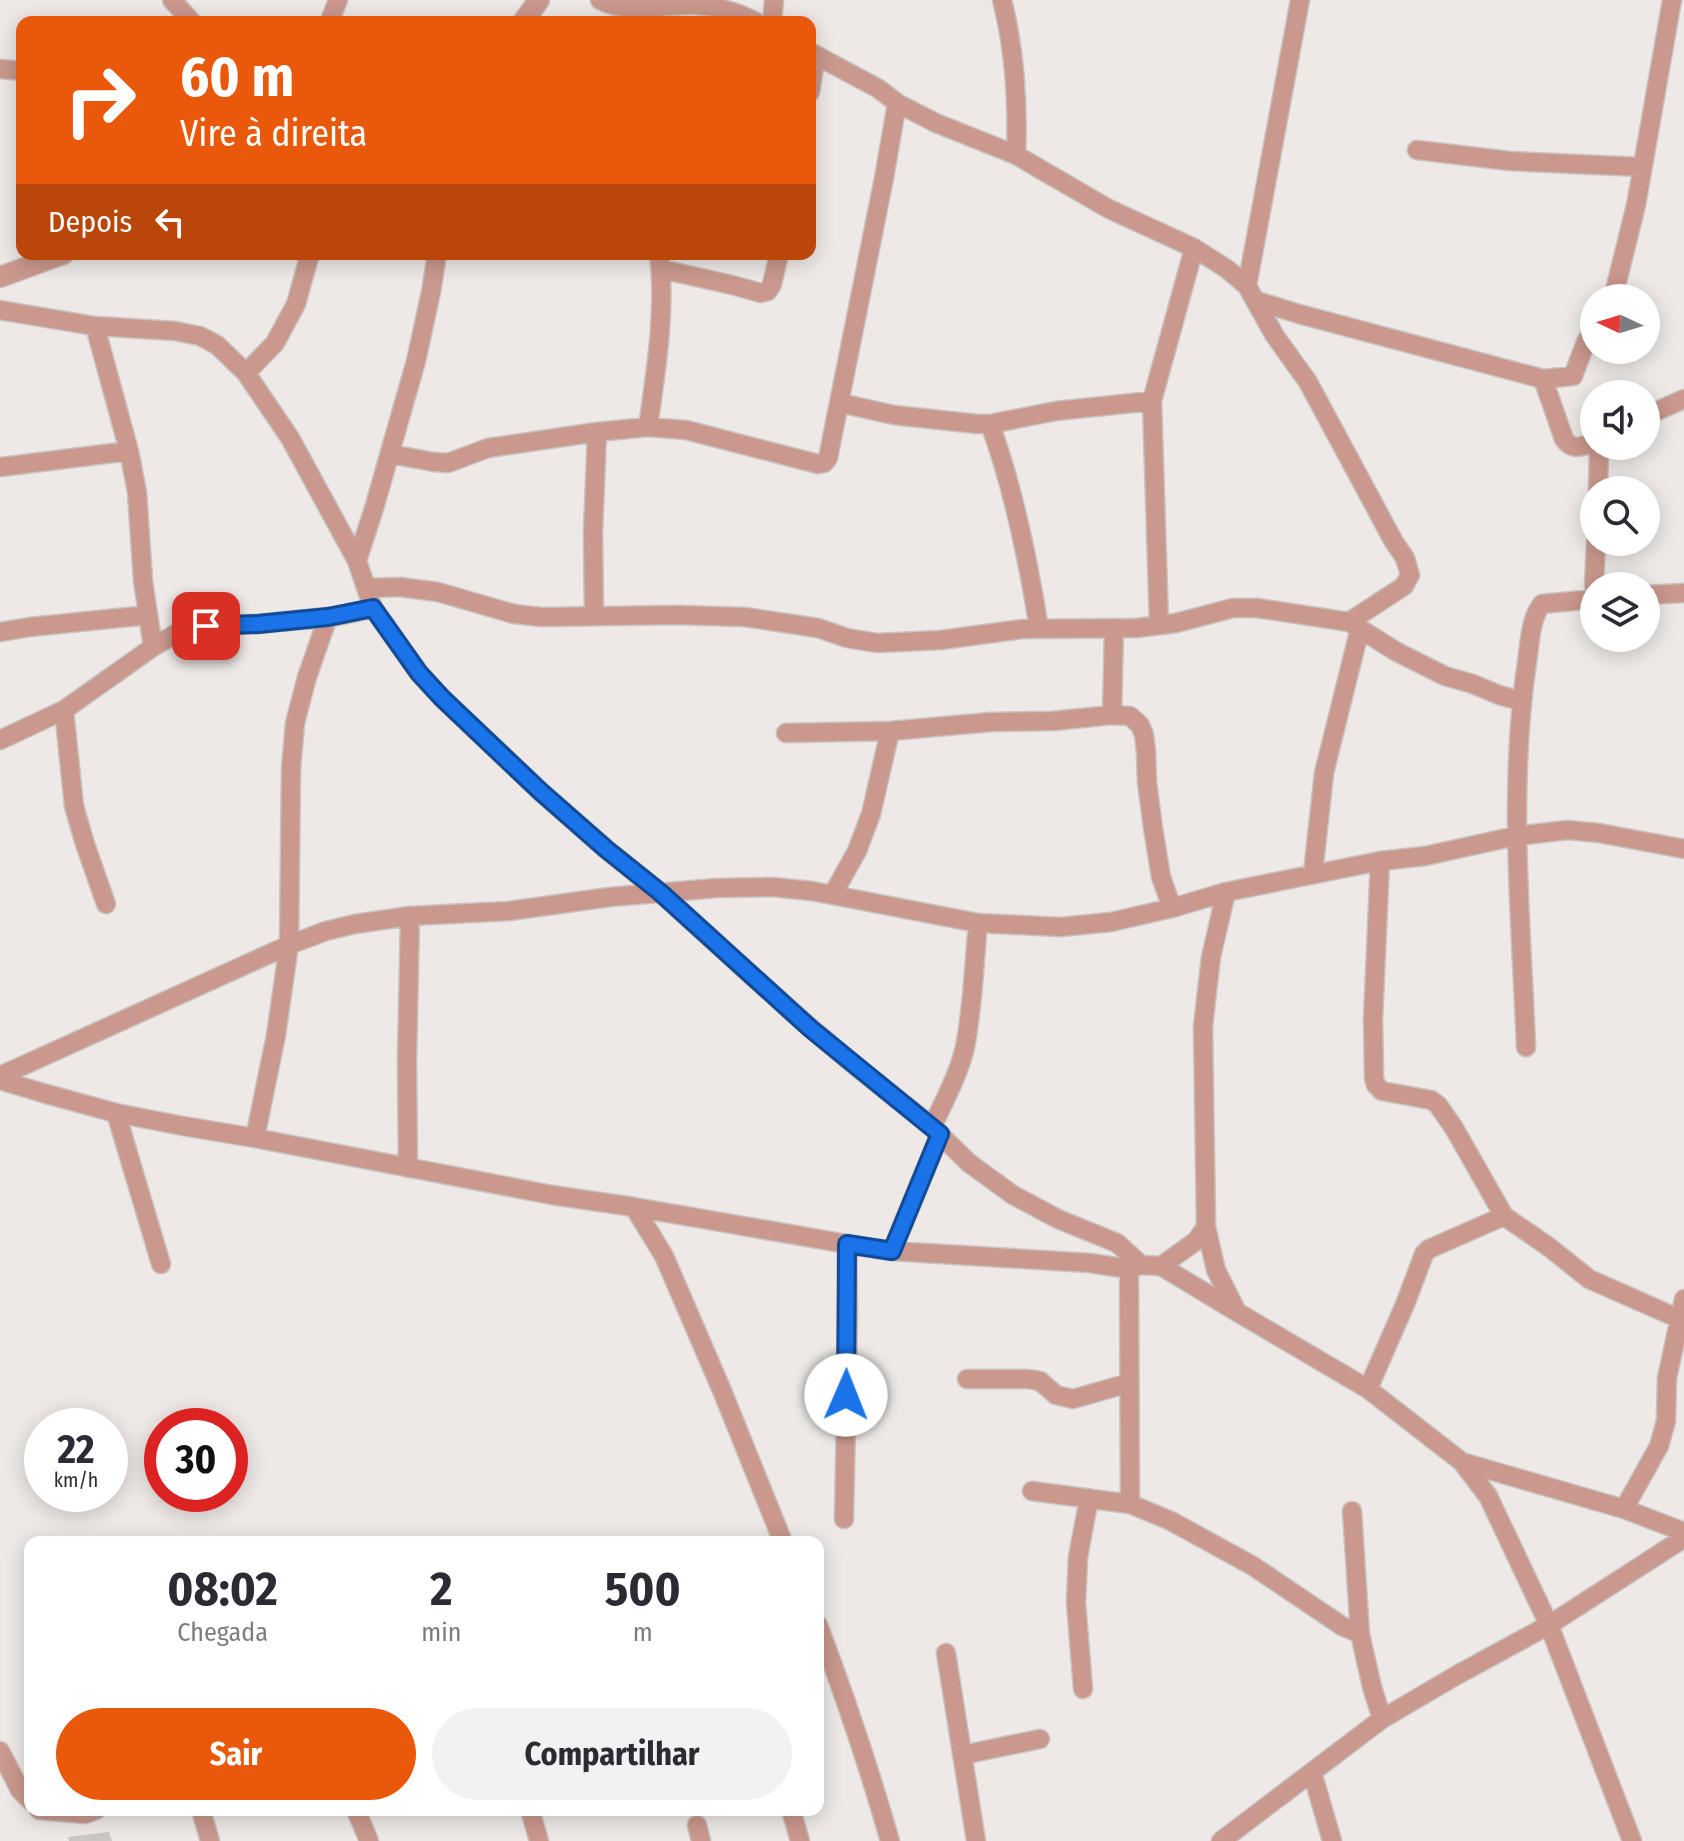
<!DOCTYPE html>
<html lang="pt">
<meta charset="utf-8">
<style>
:root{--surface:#fff;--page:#f2f2f3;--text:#2b2b33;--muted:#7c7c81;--accent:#ea580c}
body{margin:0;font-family:"Fira Sans Condensed",sans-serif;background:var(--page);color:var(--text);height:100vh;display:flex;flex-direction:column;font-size:30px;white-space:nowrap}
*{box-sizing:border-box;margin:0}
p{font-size:26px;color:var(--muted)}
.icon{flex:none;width:44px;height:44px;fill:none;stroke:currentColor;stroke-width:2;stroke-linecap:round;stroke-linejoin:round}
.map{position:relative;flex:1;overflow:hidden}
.details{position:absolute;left:24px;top:1536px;width:800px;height:280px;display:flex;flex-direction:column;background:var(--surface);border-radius:16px;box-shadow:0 4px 20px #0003}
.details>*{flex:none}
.hud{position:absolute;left:16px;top:16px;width:800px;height:244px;border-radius:16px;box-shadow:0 4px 20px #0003;background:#ea580c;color:#fff;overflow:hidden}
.needle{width:52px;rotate:274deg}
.buttons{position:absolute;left:1580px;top:284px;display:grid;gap:16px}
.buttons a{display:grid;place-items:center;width:80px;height:80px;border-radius:50%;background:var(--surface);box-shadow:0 4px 20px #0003;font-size:40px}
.speed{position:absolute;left:24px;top:1408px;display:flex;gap:16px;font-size:40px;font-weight:700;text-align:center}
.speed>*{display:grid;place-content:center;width:104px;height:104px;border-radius:50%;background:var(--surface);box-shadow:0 4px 20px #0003;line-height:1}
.speed small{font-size:20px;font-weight:400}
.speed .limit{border:12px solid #d22;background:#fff;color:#111}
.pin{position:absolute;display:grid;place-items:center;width:68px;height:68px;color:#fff;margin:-34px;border-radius:16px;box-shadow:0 4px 12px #0006}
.me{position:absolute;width:88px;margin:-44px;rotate:1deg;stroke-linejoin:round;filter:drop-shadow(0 0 6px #0008)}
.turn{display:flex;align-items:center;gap:28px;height:168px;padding:0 32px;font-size:36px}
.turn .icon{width:104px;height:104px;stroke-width:2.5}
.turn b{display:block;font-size:56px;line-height:68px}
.then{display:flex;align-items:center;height:76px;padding:0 32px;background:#0003;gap:16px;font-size:30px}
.eta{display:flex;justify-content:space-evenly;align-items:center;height:136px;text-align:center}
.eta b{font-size:48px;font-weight:700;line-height:56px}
.button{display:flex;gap:16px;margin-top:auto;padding:16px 32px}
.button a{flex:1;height:92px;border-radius:48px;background:var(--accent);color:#fff;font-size:32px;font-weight:700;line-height:92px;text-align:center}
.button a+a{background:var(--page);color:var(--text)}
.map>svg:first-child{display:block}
.building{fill:#ccc7c5}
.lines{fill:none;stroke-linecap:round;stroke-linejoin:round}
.minor-casing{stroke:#c8c4c2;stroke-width:21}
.tertiary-casing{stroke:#c8c4c2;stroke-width:23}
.minor{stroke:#ca988c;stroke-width:18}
.tertiary{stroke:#ca988c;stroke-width:20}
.route-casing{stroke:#114b97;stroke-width:20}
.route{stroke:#1a73e8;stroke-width:14}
</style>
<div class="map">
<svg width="1684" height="1841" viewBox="0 0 1684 1841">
<rect width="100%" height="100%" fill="#eee9e7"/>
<path class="building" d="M109,1832L112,1841H69L68,1837Z"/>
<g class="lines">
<g class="minor-casing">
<path id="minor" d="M172,0L192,22
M600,0C627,15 664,4 695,5C717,6 737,12 756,22
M1002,0C1015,51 1018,103 1016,155
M331,18L338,0
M772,22L774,0
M810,52L879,89L897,103L936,123L1016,155L1109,209L1194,248L1227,269L1247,286L1275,336L1308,382L1394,542L1405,558L1410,575L1404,586L1349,622
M0,69L22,71
M810,92L816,55
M1417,150L1510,161L1642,167
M661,269L732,285L761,293L768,291L772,284L779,254
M1247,286L1300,0
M1613,298L1636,205L1672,0
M1257,301L1299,314L1543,379L1573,376L1586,342L1594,328
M0,310L95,326L175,331L200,336L217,345L246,373L290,438L357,561L373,608L419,673L442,698L540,791L606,849L661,893L791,1011L852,1063L932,1127L969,1163L1013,1195L1058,1219L1117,1243L1141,1265
M95,326L129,451L137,492L143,581L153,647
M246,373L275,343L296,304L310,254
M1543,379L1564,439C1572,451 1582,447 1594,442
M840,403L894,415L977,424H990L1056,411L1152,401
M1646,416L1684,399
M990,424C1014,490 1028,559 1039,629
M648,427C656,370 666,311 659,254
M390,454L434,462L448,463L488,448L597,432L648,427L686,430L818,464L824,463L828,458L884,178L897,103
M0,467L129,451
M1598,490L1599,446
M357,561L375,505L416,361L431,292L437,254
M1594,586L1596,542
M367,588L400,587L438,592L514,614L542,617L678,615L745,617L818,628L847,638L877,643L941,640L1022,629L1137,628L1176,623L1233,608H1257L1349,622L1397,652L1445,676L1473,684L1499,695L1521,701
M1646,595L1684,593
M594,616L593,532L597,432
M1159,625L1152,401L1194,248
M0,632L30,627L148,615
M64,710L74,806L85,844L106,904
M1112,715L1114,628
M786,733L890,731L991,722L1053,721L1112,715L1130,716L1140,725L1144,735L1146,752L1147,782L1153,828L1161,877L1172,908
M0,740L64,710L153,647L177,633L206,626L258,624L338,616L373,608
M1380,861L1373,1019L1374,1078L1376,1085L1382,1091L1431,1100L1438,1105L1454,1128L1504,1216L1549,1247L1589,1279L1684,1321
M1313,873L1324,773L1360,628
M1226,892L1211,957L1203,1026L1206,1227L1216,1270L1237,1312L1368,1389L1462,1462L1488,1496L1549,1625L1632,1841
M833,894L857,851L871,814L890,731
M1526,1047C1521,918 1508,790 1527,662C1530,643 1530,619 1542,604L1594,599
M0,1076L289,945L326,931L355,924L410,916L509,911L610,897L717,888L772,887L812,891L978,923L1060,927L1111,922L1172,908L1226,892L1380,861L1425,856L1516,836L1568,830L1599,833L1684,849
M0,1080L43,1093L116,1113L183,1126L255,1138L552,1195L634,1207L847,1244L892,1251L1090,1263L1129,1269L1141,1265L1161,1266L1237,1312
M116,1113L161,1264
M932,1127C944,1101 959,1074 965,1047C973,1006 974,964 978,923
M255,1138L276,1035L289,945L291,769L295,723L307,677L328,617
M408,1168L407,1061L410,916
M634,1207L664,1256L723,1393L783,1542
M892,1251L940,1134
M1161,1266L1196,1241L1206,1227
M1129,1269L1130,1504
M967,1379H1028L1040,1381L1056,1395L1073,1399L1129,1383
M1368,1389L1406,1302L1424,1254L1429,1249L1504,1216
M1462,1462L1624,1509L1684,1532
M1032,1491L1130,1504L1171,1521L1253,1566L1342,1626L1360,1634
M1624,1509L1659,1446L1666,1421L1667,1378L1684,1299
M1352,1511L1360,1634L1372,1687L1382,1719
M844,1519L848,1311L847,1244
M818,1625C845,1696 869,1768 890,1841
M946,1653L976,1841
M1083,1689L1076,1602L1078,1557L1089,1498
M0,1751L20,1790L30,1800
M962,1755L1040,1739
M1312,1772L1332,1841
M39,1810L85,1814L96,1810
M201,1810L210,1841
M356,1810L369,1841
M530,1810L539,1841
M791,1810L800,1841
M697,1825L701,1841
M1221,1841L1382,1719L1457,1675L1549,1625L1684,1538"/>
</g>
<g class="tertiary-casing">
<path id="tertiary" d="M523,22L539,0
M0,277L63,254"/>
</g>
<use href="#minor" class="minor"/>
<use href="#tertiary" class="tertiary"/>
</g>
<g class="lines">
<g class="route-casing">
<path id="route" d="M206,626L258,624L328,617L373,608L419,673L442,698L540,791L606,849L661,893L811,1029L940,1134L892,1251L847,1244L846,1395"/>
</g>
<use href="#route" class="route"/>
</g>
</svg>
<div class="buttons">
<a><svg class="needle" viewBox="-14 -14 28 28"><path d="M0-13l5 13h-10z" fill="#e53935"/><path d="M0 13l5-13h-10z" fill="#7c7c81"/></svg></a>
<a><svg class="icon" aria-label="sound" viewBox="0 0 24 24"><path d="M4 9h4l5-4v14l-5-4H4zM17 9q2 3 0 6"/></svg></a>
<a><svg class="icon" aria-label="search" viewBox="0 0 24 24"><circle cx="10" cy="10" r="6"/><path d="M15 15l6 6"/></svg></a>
<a><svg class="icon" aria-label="layers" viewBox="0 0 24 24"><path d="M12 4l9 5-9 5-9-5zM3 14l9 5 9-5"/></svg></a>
</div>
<div class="speed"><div>22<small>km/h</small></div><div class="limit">30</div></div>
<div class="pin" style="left:206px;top:626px;background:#d93025"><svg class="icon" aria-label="arrive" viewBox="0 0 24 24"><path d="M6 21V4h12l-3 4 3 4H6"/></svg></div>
<svg class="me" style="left:846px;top:1395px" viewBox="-20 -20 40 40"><circle r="19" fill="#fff"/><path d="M0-13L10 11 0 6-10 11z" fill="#1a73e8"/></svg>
<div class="hud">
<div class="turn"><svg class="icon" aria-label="right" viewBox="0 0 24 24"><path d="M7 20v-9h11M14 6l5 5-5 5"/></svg><div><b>60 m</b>Vire à direita</div></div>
<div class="then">Depois<svg class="icon" aria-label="left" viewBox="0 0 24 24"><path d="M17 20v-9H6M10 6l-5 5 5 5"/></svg></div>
</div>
<section class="details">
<div class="eta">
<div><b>08:02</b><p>Chegada</p></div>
<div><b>2</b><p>min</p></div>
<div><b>500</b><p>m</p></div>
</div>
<div class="button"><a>Sair</a><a>Compartilhar</a></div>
</section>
</div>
